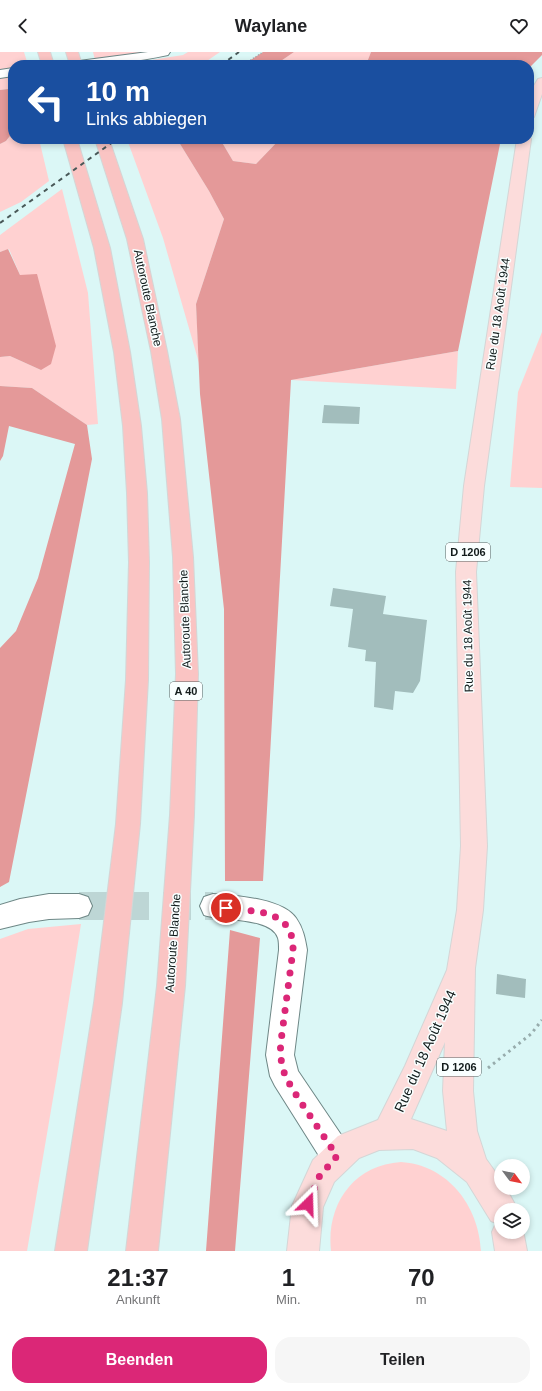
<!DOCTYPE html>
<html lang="de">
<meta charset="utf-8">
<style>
:root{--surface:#fff;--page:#f6f6f6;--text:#202124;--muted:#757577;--accent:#db2777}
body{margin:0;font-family:Helvetica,sans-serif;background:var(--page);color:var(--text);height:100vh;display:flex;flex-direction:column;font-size:15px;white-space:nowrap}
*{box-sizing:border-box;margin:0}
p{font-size:13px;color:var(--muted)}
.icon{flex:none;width:22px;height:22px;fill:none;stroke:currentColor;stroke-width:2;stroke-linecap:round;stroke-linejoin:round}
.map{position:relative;height:1199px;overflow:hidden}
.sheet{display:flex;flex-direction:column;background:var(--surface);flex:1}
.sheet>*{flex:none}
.hud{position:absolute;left:8px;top:8px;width:526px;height:84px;border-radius:16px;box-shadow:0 2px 6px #0003;background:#1a4fa0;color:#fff;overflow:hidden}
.needle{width:26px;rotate:122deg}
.buttons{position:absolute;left:494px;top:1107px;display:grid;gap:8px}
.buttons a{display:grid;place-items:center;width:36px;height:36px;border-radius:50%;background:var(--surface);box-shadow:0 2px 6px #0003;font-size:20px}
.pin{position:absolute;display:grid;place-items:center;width:34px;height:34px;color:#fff;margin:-17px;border:2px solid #fff;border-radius:50%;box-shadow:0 1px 4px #0007}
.me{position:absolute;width:44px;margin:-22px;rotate:22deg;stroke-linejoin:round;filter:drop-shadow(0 0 3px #0008)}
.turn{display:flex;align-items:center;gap:14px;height:84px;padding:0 12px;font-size:18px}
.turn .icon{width:52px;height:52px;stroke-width:2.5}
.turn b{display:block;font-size:28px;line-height:34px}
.eta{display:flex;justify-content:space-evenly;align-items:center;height:68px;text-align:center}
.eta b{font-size:24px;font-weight:700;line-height:28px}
.action{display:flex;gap:8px;margin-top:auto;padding:8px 12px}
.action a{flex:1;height:46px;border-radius:16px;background:var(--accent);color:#fff;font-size:16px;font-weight:700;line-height:46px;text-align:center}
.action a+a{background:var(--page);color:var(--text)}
header{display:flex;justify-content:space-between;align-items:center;height:52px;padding:0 12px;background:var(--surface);font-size:18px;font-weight:700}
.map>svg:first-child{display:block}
.green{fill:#ffd1d1}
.forest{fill:#e49999}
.building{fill:#a2bdbc}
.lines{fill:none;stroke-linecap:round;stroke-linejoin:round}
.minor-tunnel{stroke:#bdd6d5;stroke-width:28;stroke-dasharray:28 14;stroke-linecap:butt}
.minor-casing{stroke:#6e8786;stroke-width:2}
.major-casing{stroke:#d4d6d6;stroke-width:2}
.highway-casing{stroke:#d4d6d6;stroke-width:2}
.path-far1{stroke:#97acac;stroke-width:1.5;stroke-dasharray:1 2;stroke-linecap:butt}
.path{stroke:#97acac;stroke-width:3;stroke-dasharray:2.5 4;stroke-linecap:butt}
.minor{fill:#fff;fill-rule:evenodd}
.major{fill:#fcdcdb;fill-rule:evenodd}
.highway{fill:#fac4c3;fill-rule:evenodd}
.rail{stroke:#495858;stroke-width:2;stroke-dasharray:4.5 4.5;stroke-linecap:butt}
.route{stroke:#db2777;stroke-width:7;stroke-dasharray:0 12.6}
.labels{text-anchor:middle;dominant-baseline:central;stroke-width:3;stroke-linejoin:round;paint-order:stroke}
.shield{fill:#f9ffff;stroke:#575f5f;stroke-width:1}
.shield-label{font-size:11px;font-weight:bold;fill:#111b1b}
.street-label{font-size:12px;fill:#111b1b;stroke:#f9ffff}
.near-street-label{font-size:14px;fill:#111b1b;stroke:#f9ffff}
</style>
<header><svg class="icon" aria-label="back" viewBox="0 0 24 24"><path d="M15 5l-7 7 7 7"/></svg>Waylane<svg class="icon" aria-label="heart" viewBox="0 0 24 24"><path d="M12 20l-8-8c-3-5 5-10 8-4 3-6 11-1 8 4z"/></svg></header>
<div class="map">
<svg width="542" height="1199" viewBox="0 0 542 1199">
<rect width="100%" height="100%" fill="#dbf7f6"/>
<path class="green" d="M0,0H24L28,13H13V17L0,18Z
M93,0H152L95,8Z
M188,0H220L201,13H120L183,3Z
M294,0H371L366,13H275Z
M13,24V41L8,37L0,38V26Z
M13,80V87H39L49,129L21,150L0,160V92L6,89Z
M134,87H177L209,139L224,167L196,252L199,311L163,186L128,90Z
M220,87H280L256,112L233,109Z
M62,137L88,241L98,372L87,373L32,336L0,334V305L10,304L41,318L20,223L9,197L0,200V183Z
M542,280V436L510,435L518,340Z
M458,299L456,337L291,328Z
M81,872L57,1023L27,1199H0V887L28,877Z
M401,1110C448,1113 479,1154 481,1199H331C326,1153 353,1113 401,1110Z"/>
<path class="forest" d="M263,0H294L275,13H243Z
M371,0H542V3L529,16V13H366Z
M8,37L13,41V80L6,89L0,92V38Z
M177,87H220L233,109L256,112L280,87H501L458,299L291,328L263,829H225L224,557L200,342L196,252L224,167L209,139Z
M8,197L20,223L37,222L56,294L51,312L41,318L10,304L0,305V200Z
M0,334L32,336L87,373L92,407L9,830L0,835V596L16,579L38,526L75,392L9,374L3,404L0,409Z
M230,878L260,886L235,1199H206Z"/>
<path class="building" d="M324,353L360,355L359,372L322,371Z
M333,536L386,544L383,562L427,568L420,629L413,641L395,639L393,658L374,655L376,610L365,609L366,598L348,595L353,557L330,554Z
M497,922L526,927L525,946L496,942Z"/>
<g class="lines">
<path class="minor-tunnel" d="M79,854H213"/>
<g class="minor-casing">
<path id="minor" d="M148,0H170L168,3C136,10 106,13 73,13L75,10L79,9Z
M13,16V24L0,26V18Z
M49,842H79L88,845L92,854L88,863L79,866L49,867L29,870L0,877V853L20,847Z
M213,842C235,844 282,846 296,866C303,876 305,886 307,898L294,1003L298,1019L348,1093L352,1104L348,1115L337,1119L326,1115L275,1034L270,1024L266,1003L279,898C279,894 279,889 278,886C272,865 221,869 204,863L200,854L204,845Z"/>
</g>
<g class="major-casing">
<path id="major" d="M542,26V42L535,62L534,65L529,66V42L538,27Z
M529,85L531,87L484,434L476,520L487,794L483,858L475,916L473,1039L477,1079L486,1107L501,1128V1136H506L518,1158H501V1180H523V1178L527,1199H495L492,1180L496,1171L491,1169L467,1130L437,1106L413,1097L379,1098L359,1106L334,1130L323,1155L319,1199H287L292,1154L313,1108L338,1084L378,1068L405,1014L447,918L457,858L461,794L456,520L464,434L517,87H529ZM445,990L443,1039L447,1079L411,1067Z"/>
</g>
<g class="highway-casing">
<path id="highway" d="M38,0H50L54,13H42Z
M66,0H78L82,13H70Z
M63,87H77L110,196L130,300L141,374L147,441L149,510L148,628L140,772L122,951L87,1199H55L94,951L116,772L126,628L129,510L127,441L123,374L114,300L94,196Z
M95,87H109L143,187L167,299L180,367L193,505L198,622L194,763L185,934L158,1199H126L157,934L170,763L176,622L173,505L162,367L151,299L127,187Z"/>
</g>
<path class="path-far1" d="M243,13L263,0"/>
<path class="path" d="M488,1016L531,982L542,968"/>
<use href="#minor" class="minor"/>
<use href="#major" class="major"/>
<use href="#highway" class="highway"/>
<path class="rail" d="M221,13L239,0
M0,171L117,87"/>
</g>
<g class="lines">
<path class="route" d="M226,856C256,860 294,857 293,898L281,989L280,1003L285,1024L298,1046L337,1104L319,1125L308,1152"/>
</g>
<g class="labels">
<g class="shield">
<rect x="446" y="491" width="44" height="18" rx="3"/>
<rect x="170" y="630" width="32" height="18" rx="3"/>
<rect x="437" y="1006" width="44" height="18" rx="3"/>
</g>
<g class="shield-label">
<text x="468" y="500">D 1206</text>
<text x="186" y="639">A 40</text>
<text x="459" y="1015">D 1206</text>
</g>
<g class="street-label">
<text transform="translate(148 246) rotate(78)">Autoroute Blanche</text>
<text transform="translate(498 262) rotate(-82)">Rue du 18 Août 1944</text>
<text transform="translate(185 567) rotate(-92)">Autoroute Blanche</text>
<text transform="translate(468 584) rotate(-91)">Rue du 18 Août 1944</text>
<text transform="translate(173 891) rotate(-86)">Autoroute Blanche</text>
</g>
<g class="near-street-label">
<text transform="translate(425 999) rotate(-66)">Rue du 18 Août 1944</text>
</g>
</g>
</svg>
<div class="buttons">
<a><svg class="needle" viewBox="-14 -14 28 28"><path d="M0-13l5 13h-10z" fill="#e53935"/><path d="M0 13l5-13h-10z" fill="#757577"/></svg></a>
<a><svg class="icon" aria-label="layers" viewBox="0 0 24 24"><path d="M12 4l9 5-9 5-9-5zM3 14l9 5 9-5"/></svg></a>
</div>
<div class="pin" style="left:226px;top:856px;background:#d93025"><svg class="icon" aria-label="arrive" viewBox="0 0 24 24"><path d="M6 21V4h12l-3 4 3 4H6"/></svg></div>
<svg class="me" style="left:308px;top:1152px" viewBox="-20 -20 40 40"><path d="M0-17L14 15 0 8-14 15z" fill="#db2777" stroke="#fff" stroke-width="4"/></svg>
<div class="hud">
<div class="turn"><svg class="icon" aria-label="left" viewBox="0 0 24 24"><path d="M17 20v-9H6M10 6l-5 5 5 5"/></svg><div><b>10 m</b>Links abbiegen</div></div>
</div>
</div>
<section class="sheet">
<div class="eta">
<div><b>21:37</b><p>Ankunft</p></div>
<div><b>1</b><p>Min.</p></div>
<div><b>70</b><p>m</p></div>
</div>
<div class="action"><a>Beenden</a><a>Teilen</a></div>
</section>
